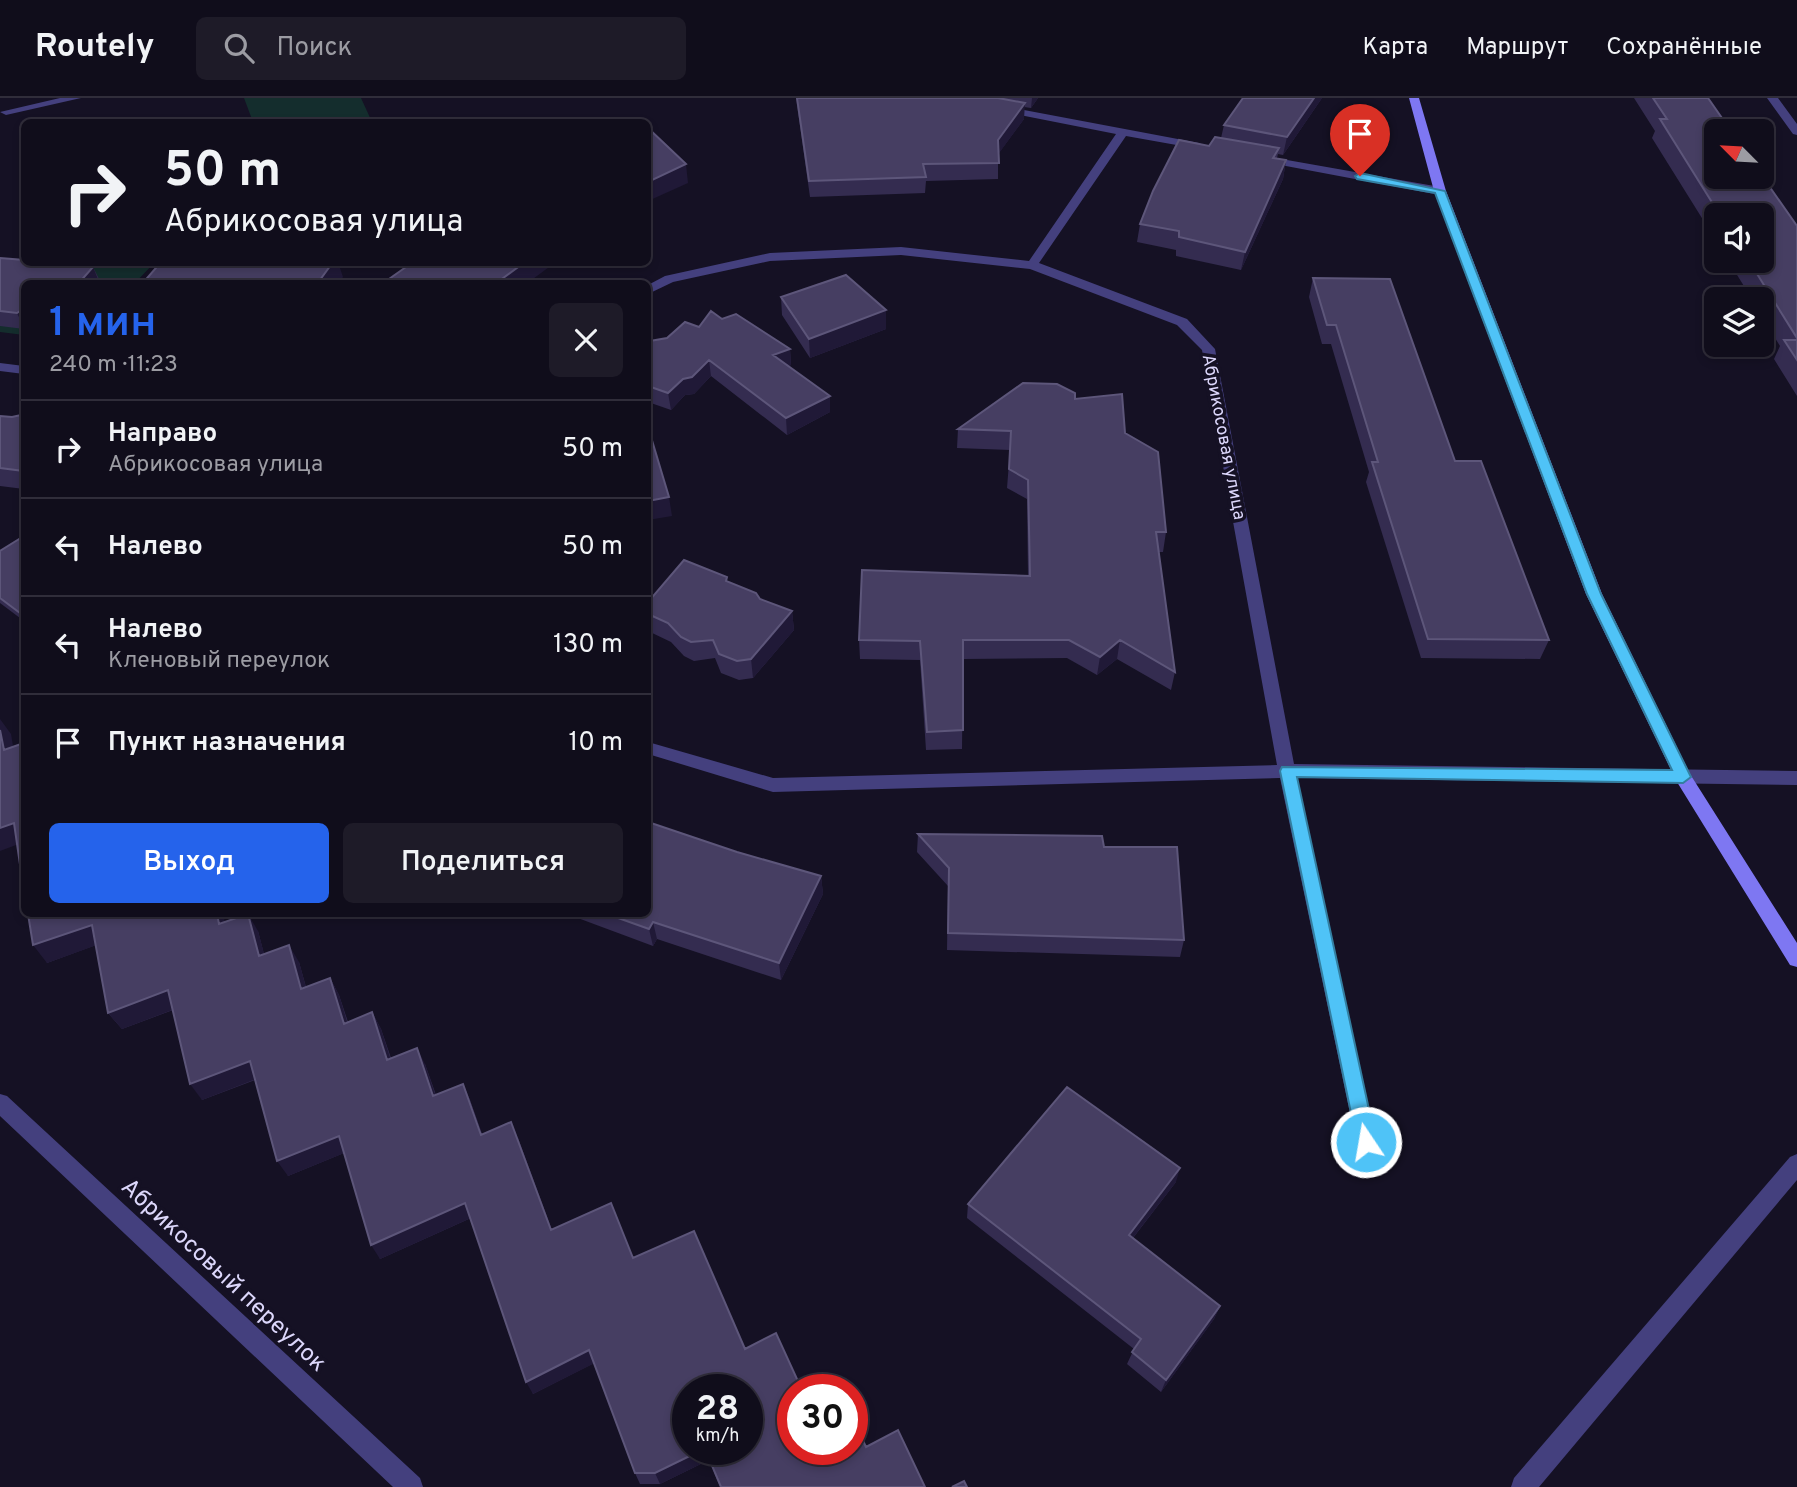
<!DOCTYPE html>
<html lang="ru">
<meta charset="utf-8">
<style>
:root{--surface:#100d1b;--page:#1e1b28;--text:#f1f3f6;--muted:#9c9ca3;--line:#302d3a;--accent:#2563eb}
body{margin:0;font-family:Overpass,sans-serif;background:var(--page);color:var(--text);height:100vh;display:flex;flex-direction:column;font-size:26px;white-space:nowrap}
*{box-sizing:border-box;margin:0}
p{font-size:23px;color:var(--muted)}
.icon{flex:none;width:38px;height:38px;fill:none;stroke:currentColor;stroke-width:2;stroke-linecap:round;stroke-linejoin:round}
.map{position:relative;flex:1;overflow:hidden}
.details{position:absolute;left:21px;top:182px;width:630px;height:637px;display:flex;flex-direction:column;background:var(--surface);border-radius:10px;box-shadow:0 4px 10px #0003,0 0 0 2px var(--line)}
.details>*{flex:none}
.guide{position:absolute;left:21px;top:21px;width:630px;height:147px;border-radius:10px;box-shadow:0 4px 10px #0003,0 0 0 2px var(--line);background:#100d1b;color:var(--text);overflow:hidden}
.needle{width:46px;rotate:294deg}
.buttons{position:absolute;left:1704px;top:21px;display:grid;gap:14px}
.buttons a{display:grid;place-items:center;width:70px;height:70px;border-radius:10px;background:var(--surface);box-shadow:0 4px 10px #0003,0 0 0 2px var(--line);font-size:35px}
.speed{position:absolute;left:672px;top:1276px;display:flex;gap:14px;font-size:35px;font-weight:700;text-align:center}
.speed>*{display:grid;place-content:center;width:91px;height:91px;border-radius:50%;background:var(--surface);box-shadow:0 4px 10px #0003,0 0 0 2px var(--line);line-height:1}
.speed small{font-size:18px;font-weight:400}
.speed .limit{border:10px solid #d22;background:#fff;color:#111}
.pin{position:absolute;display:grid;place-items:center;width:60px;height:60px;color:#fff;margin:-72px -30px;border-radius:50% 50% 50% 0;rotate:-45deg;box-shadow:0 0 7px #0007}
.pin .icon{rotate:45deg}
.me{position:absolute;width:77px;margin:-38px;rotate:348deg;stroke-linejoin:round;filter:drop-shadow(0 0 5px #0008)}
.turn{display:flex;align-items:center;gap:24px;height:147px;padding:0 28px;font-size:32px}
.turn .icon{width:91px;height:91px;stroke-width:2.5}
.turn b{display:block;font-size:49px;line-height:60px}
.round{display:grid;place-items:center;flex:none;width:74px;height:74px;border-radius:10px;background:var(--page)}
.overview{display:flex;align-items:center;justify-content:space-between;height:119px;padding:0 28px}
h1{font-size:42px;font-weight:600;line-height:52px;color:var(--accent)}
.button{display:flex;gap:14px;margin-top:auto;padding:14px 28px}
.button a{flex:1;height:80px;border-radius:10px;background:var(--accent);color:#fff;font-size:28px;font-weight:600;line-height:80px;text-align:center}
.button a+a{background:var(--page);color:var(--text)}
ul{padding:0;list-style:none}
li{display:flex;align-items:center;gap:21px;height:98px;padding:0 28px;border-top:2px solid var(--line)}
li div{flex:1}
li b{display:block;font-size:26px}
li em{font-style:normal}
header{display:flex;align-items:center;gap:42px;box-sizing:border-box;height:98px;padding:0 35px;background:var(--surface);border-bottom:2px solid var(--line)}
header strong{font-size:33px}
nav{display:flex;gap:38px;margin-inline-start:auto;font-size:24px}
.search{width:490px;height:63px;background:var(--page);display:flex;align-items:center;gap:18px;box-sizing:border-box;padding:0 24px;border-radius:10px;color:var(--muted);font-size:26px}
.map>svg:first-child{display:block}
.green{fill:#142d2d}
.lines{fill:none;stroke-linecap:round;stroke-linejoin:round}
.street{fill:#44407e;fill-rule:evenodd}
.secondary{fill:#7e77f2;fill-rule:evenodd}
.wall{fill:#342c50}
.shaded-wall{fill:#201937}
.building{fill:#463e62;stroke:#5d567a;stroke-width:2}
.route{fill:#4fc3f7;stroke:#337fa1;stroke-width:2}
.labels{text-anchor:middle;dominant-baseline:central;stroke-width:7;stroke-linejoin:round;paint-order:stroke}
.far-street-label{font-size:18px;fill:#dcd7fb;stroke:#151124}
.near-street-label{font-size:24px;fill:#dcd7fb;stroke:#151124}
</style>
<header>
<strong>Routely</strong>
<div class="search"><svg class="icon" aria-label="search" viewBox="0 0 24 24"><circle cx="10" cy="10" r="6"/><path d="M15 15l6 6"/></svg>Поиск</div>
<nav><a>Карта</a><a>Маршрут</a><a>Сохранённые</a></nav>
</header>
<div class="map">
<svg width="1797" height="1389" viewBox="0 0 1797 1389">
<rect width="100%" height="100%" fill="#151124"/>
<path class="green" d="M244,0H361L372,24H253Z
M25,164L154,165L135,185L24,186V237L0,234V169Z"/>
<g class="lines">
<path class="street" d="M60,0H81L6,17L0,14Z
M1767,0H1778L1797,26V37L1793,36Z
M1003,8L1199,45L1205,48L1199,51L1126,38L1039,165L1187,221L1215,251L1294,666L1797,673V687L1297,680L1376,1044L1373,1051L1366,1054L1359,1051L1356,1044L1280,680L773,694L648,656V644L773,680L1277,667L1202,252L1177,227L1030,171L901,157L770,163L673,184L648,196V187L665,178L770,155L901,149L1029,163L1116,36L999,13L998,11Z
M1264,58L1440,89L1446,93L1440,97L1260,63V59Z
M0,265L24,268V276L0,273Z
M0,996L7,998L420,1380L423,1389H393L0,1018Z
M1797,1056V1082L1539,1389H1511L1514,1380L1790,1059Z"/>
<path class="secondary" d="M1409,0H1419L1446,93L1602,496L1690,676L1797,845V869L1790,867L1677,684L1586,496L1434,93Z"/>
</g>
<path class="wall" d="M796,0H1038L1031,10L1024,9V21L998,56V81L926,83L925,95L810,99Z
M1322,0L1283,57L1278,56L1277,60L1286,62L1283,81L1241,172L1176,158V152L1137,144L1140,126L1209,48L1221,40L1224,27Z
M1634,0H1708L1797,128V298L1774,261L1780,248L1762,219V201H1752L1729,164L1727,163H1762V117H1717V158L1710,154V133L1652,40L1655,33Z
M0,160L93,169L101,185L24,186V231L0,228Z
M1313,180L1455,363L1549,542L1540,561L1421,560L1366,384L1369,374L1331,246H1322L1309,199Z
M781,199L886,231L810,260L782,217Z
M722,221L790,251L791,267L788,268L830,298V314L787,337L711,278L694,296L685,297L671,312L648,304V245L667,240Z
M1075,301L1125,335L1166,434L1163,454H1158L1175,574L1171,592L1117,561L1097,577L1067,560L963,561L962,651L926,652L920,562L860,561L859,542L1028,478L1027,401L1007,390L1010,352L957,350L958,331Z
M24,317V391L0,388V318L12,319Z
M24,438V523L0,505V453Z
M728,484L760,501L792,513L794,532L753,580L739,582L721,575L715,560L694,563L684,558L671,544L648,533V504Z
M918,736L1184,842L1180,859L947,852L948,788L917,754Z
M737,754L821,778L823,796L781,882L657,841L653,848L567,816H648Z
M28,816L225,824L258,833L264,856L299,864L306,889L330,880L339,897L348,924L372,914L381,931L391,960L425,966L436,997L463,986L470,1002L482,1036L518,1040L552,1132L633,1160L745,1251L793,1292L866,1349L925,1389H720L709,1362L660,1386H640L635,1375L594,1265L533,1296L471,1120L380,1161L344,1055L288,1078L255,982L202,1002L173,912L122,931L108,915L96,847L47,865Z
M1176,1084L1133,1140L1220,1208L1214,1221L1161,1294L1127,1266L1134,1251L967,1120L968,1106Z"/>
<path class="shaded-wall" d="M1032,0H1038L1031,10Z
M1314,0H1322L1283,57L1287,39Z
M1025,5L1024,21L997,58L998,42Z
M1286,62L1283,81L1241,172L1245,154Z
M686,66L688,85L648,103V84Z
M333,164H338L343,179L338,186H317Z
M525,164H556L526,186H495Z
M93,169L100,186H78Z
M886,212V231L810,260L809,241Z
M20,213L24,221V230L17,215Z
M790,251L791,267L774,274L773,257Z
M709,262L711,278L694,296L685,297L671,312L668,295L683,281Z
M830,298V314L787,337L786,320Z
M669,399L672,418L648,422V403Z
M792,513L794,532L753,580L751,561Z
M1120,542L1117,561L1097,577L1100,559Z
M0,621L11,636L17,671L4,652L0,632Z
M14,725L24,744L0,753V730Z
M821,778L823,796L781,882L779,865Z
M217,816H223L230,843L219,826Z
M248,816L258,833L269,875L259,858Z
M653,824L657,841L653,848L649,831Z
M92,827L105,844L47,865L33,847Z
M289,847L299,864L311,908L301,891Z
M330,880L339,897L353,943L344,926Z
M168,892L180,909L122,931L108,915Z
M372,914L381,931L396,978L387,962Z
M417,950L425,966L441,1014L433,998Z
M250,963L261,979L202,1002L190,986Z
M463,986L470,1002L488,1052L481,1037Z
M511,1024L518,1040L557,1147L551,1132Z
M339,1038L349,1053L288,1078L277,1063Z
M1180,1070L1176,1084L1125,1150L1129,1137Z
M465,1105L473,1119L380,1161L371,1147Z
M1220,1208L1214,1221L1161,1294L1166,1282Z
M589,1252L595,1265L533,1296L526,1284Z
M704,1351H705L709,1362L660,1386L655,1375Z"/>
<path class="building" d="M797,0H998L1025,5L998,42L999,65L923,66L926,79L809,83Z
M1243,0H1314L1287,39L1224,27Z
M1653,0H1708L1731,33H1717V79H1762V78L1797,128V240L1749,163H1762V117H1719L1718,114L1660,21H1667Z
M648,30L686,66L648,84Z
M1215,39L1279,50L1273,60L1286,62L1245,154L1179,139V133L1140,126L1153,93L1179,42L1209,48Z
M0,160L24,162V164H48L93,169L78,186H24V213H20L17,215L0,213Z
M161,164H333L317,186H142Z
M413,164L419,165L525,164L495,186H382Z
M846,177L886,212L809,241L781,199Z
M1313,180L1390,181L1455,363H1481L1549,542L1428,541L1372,364H1378L1336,227H1327Z
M711,213L722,221L736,216L790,251L773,257L830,298L786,320L709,262L692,279L683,281L668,295L648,288V245L650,243L667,240L685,224L699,229Z
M1784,242H1797V262Z
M1023,285L1057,286L1075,295V301L1122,296L1125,335L1158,354L1166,434H1156L1175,574L1120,542L1100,559L1069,542H963V632L927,634L920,543L859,542L862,472L1030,478L1028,382L1009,371L1011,333L958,331Z
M21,317H24V373L0,370V318L12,319Z
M651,339L669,399L648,403V340Z
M24,438V518L0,500V453Z
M684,462L727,479L726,483L756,495L760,501L792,513L751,561L737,563L719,556L713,542L691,544L681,539L668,525L648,516V504Z
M0,632L4,652L24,645V794L14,725L0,730Z
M648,724L737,754L821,778L779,865L653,824L649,831L607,816H648Z
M918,736L1102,738L1104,749H1177L1184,842L948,835L949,770Z
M28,816H217L219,826L248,816L259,858L289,847L301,891L330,880L344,926L372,914L387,962L417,950L433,998L463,986L481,1037L511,1024L551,1132L611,1105L633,1160L694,1133L745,1251L776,1235L802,1292H793V1351H852V1319L866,1349L898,1332L925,1389H721L705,1351H747V1292H688V1351H704L655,1375H635L589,1252L526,1284L465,1105L371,1147L339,1038L277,1063L250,963L190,986L168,892L108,915L92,827L33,847Z
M1067,989L1180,1070L1129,1137L1220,1208L1166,1282L1132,1254L1141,1241L968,1106Z
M835,1283L839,1292H819Z
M964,1383L967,1389H952Z"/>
<path class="route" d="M1360,75L1445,93L1601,496L1691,679L1683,685L1297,679L1376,1044L1373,1051L1366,1053L1360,1051L1357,1044L1280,673L1282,669L1672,672L1587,496L1435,95L1357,81L1355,78Z"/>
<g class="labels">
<g class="far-street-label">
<text transform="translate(1223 339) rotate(79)">Абрикосовая улица</text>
</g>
<g class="near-street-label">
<text transform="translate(223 1178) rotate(43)">Абрикосовый переулок</text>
</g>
</g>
</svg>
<div class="buttons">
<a><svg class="needle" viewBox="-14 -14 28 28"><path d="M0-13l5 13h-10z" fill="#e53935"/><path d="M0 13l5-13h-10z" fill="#9c9ca3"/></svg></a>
<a><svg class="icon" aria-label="sound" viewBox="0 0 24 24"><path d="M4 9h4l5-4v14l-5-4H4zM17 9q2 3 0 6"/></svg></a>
<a><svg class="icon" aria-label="layers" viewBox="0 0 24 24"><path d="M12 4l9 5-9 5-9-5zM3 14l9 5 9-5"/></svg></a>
</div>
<div class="speed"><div>28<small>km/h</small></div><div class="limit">30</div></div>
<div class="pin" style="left:1360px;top:78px;background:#d93025"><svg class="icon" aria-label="arrive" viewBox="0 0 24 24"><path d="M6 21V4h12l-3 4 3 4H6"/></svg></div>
<svg class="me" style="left:1366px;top:1044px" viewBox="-20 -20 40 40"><circle r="17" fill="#4fc3f7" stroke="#fff" stroke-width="3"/><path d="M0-11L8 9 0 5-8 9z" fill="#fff"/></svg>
<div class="guide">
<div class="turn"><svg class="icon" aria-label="right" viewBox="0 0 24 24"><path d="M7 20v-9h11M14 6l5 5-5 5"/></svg><div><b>50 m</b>Абрикосовая улица</div></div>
</div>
<section class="details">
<div class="overview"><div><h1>1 мин</h1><p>240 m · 11:23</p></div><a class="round"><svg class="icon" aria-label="close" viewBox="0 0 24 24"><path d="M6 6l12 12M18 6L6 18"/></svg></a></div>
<ul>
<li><svg class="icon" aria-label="right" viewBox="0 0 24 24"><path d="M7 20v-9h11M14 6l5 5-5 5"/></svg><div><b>Направо</b><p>Абрикосовая улица</p></div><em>50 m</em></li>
<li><svg class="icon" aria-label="left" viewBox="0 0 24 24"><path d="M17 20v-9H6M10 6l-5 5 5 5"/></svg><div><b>Налево</b></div><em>50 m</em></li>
<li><svg class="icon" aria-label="left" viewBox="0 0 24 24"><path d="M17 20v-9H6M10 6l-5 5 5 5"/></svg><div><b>Налево</b><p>Кленовый переулок</p></div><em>130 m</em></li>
<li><svg class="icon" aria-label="arrive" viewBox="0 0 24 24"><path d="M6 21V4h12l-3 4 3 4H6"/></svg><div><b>Пункт назначения</b></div><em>10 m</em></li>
</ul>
<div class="button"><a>Выход</a><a>Поделиться</a></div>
</section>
</div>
